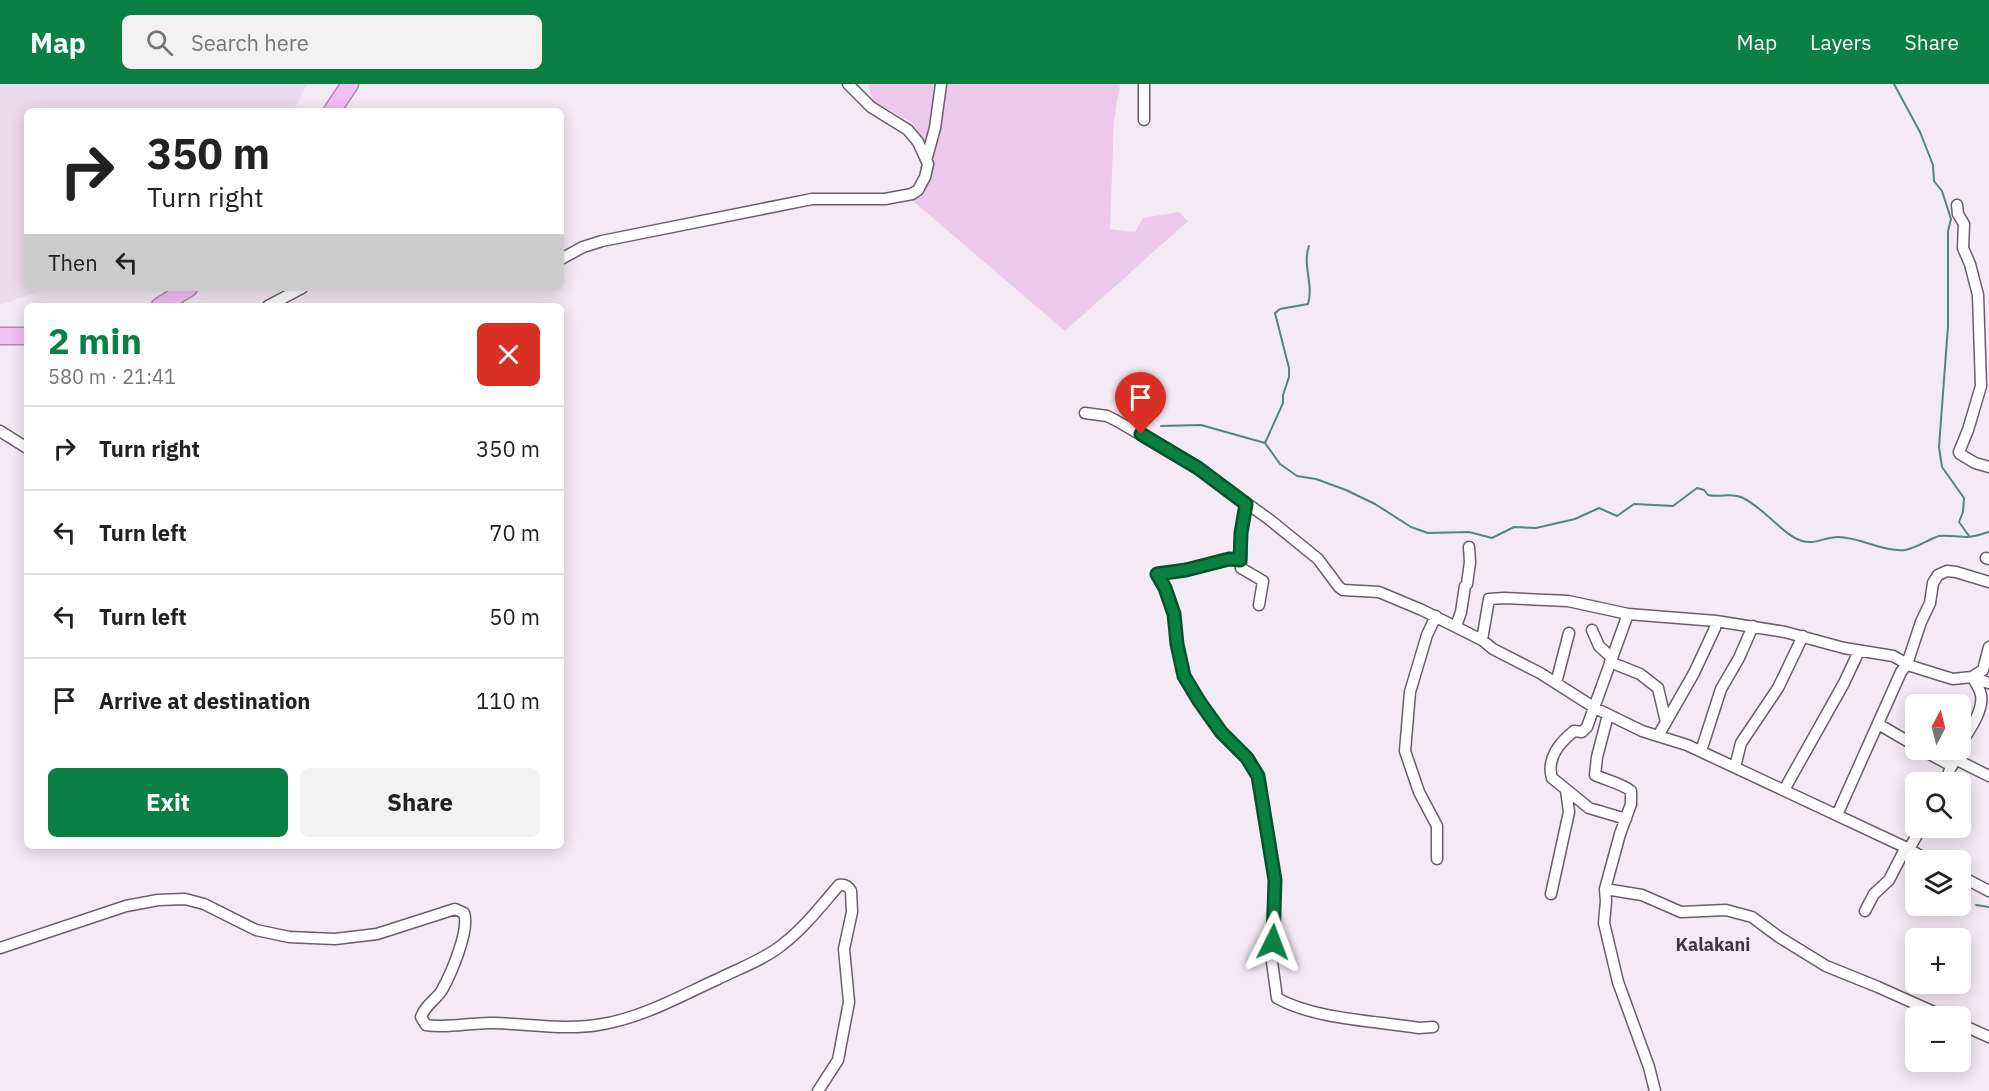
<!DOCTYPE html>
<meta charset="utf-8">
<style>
:root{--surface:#fff;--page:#f2f2f2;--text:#222;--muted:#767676;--line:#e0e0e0;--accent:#0b8043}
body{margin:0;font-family:"IBM Plex Sans",sans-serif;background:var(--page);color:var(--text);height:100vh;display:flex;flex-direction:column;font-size:22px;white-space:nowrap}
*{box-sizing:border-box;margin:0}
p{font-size:20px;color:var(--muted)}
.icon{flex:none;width:33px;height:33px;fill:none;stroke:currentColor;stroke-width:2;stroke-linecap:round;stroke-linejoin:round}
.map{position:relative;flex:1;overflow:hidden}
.sheet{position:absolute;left:24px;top:219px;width:540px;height:546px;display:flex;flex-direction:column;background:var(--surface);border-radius:9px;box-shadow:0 3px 15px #0003}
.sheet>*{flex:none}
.banner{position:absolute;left:24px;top:24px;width:540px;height:183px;border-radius:9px;box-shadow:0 3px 15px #0003;background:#fff;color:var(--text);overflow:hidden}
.needle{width:39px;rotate:7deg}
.buttons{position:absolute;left:1905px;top:610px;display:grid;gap:12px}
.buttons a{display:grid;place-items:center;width:66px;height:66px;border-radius:9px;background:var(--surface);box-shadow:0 3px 15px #0003;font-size:30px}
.pin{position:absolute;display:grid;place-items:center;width:51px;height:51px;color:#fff;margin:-62px -26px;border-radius:50% 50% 50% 0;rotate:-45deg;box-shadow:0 0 6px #0007}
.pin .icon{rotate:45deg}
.me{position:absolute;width:66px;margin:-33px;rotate:3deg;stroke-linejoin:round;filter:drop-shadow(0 0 4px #0008)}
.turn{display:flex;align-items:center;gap:21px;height:126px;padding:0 24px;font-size:27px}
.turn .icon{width:78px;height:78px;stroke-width:2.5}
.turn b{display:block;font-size:42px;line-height:51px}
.then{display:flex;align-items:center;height:57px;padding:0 24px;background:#0003;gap:12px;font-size:22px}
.round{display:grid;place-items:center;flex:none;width:63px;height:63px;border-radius:9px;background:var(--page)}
.overview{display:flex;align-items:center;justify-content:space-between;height:102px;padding:0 24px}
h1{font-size:36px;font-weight:700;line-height:45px;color:var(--accent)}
.button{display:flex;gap:12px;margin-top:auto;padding:12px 24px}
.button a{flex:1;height:69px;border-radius:9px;background:var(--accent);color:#fff;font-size:24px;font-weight:700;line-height:69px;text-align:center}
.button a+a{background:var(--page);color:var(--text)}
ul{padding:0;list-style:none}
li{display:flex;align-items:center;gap:18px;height:84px;padding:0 24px;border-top:2px solid var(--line)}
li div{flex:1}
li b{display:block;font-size:22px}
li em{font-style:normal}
header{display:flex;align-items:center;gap:36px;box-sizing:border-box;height:84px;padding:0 30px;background:var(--accent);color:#fff}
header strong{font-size:28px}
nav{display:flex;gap:33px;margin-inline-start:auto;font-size:21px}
.search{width:420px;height:54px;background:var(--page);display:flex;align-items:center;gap:15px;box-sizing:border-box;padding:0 21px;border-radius:9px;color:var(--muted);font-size:22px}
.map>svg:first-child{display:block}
.built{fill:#ecdbeb}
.green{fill:#ecc9ea}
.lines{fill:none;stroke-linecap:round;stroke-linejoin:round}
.stream{stroke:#55867c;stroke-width:2}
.minor-casing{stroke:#685f68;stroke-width:13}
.highway-casing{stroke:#af8aae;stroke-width:19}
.minor{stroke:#fff;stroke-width:10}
.highway{stroke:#f5bef4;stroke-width:16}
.route-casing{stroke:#07532c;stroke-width:15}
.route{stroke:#0b8043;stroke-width:10}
.labels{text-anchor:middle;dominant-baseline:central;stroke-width:6;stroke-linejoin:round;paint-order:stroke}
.quarter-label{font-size:18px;font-weight:bold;fill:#3e363e;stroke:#f4eaf4}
</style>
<header>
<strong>Map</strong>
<div class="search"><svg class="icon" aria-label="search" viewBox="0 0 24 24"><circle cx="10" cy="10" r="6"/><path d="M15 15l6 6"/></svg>Search here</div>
<nav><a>Map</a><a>Layers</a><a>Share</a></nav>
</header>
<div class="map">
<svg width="1989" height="1007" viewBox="0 0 1989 1007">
<rect width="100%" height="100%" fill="#f4eaf4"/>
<path class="built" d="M0,0H307L294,27H27V204H48L0,221Z"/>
<path class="green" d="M868,0H1120L1114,36L1110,145L1135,148L1143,134L1179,128L1188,137L1065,247L913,117L931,72L913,39L873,17Z"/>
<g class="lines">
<path class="stream" d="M1894,0L1920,48L1933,81L1934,97L1942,107L1951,135L1948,147V242L1939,363L1942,383L1964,414L1963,428L1959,438L1969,452
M1161,342L1201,341L1265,359L1280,380L1297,392L1316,395L1346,406L1375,420L1411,443L1428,449L1469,448L1492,454L1514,443L1536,444L1575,435L1599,424L1617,432L1634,420L1673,422L1697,404L1704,406L1708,411C1720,414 1731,408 1743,414C1763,423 1784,452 1802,457C1815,461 1825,453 1838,453C1860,453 1882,468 1905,466C1918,464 1928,455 1939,452C1948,451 1958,453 1967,453C1974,453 1982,450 1989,448
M1265,359L1283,319V311L1289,293V284L1275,229L1280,225L1308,220C1314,200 1302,182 1309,162
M1976,821L1989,823"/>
<g class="minor-casing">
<path id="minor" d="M1144,0V36
M927,73L935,44L941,0
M1957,121L1958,130L1964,140L1963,164L1970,180L1978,211L1981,302L1968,346L1959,368L1960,370L1975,379L1989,383
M561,175L583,163L602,157L812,115H885L912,110L918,106L925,93L928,80L918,58L908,46L871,23L848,0
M268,222L302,204
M1085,329L1107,332L1117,337L1198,384L1270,436L1318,475L1339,503L1343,506L1379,508L1422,526L1482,556L1493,565L1540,589L1595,624L1642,647L1687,661L1909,765L1929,777
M0,347L27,364
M1246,420L1241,449V484L1263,497L1259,521
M1986,474L1989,475
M1240,476L1229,475L1186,486L1157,490L1165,505L1174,530L1177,560L1184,592L1199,617L1221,648L1247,674L1258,692L1275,796L1272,878L1277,914C1313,935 1377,937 1419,944L1433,943
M1436,532L1427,551L1410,608L1405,667L1419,708L1437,742V775
M1456,542L1461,528L1465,502L1467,500L1470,478L1469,463
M1592,546L1599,562L1611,573
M1482,556L1489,515L1504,514L1568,517L1628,530L1716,537L1785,548L1844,564L1893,572L1911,582L1943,592L1953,595L1972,593L1989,599
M1610,578L1640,590L1658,604L1666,638
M1556,599L1569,549
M1608,631L1597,673L1595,691C1608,697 1621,699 1631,707V720L1620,750L1605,805L1606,817L1604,839L1618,898L1649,983L1655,1007
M1878,640L1916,662
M1658,652L1694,589L1715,544L1716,537
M1960,661C1968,648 1984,627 1981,611C1980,605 1975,598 1972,593L1983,586L1989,563
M1922,666L1952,682
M1701,667L1721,605L1739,574L1753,542
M1955,675L1989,692
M1735,683L1741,659L1778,604L1803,552
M1945,699L1956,669
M1784,706L1844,599L1859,567
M1837,731L1901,588L1907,580L1921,538L1930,519L1933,499L1938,491L1947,487L1956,488L1989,498
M1626,735L1589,724L1552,694C1546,675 1560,658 1574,647L1582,648L1587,643L1628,530
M1909,765L1921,744
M1960,792L1989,807
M1605,805L1642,811L1681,828L1726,826L1752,833L1779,853L1826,882L1878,903L1945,933
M1551,810L1569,728L1566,706
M1865,827L1874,810L1889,796L1906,763
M0,864L126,822L158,816L185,815L204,820L256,846L289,853L335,855L377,850L455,825L464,829C470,846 451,890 442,906C436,916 425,921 421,933L426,941C448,945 471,938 494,939C531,940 566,947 603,940C644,933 680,912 718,895C740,884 763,876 782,861C805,843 821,822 839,801C845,800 848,802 851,807L852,828L844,865L849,918L838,976L818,1007
M1960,940L1989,953"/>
</g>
<g class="highway-casing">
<path id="highway" d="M332,27L350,0
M160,222L189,204
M0,252H27"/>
</g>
<use href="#minor" class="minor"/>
<use href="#highway" class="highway"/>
</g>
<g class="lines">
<g class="route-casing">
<path id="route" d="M1141,350L1198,384L1246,420L1241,449L1240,476L1229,475L1186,486L1157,490L1165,504L1174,530L1177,560L1184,592L1199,617L1221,648L1247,674L1258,692L1275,796L1273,858"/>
</g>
<use href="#route" class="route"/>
</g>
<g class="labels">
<g class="quarter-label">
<text x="1713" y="860">Kalakani</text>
</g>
</g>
</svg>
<div class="buttons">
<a><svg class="needle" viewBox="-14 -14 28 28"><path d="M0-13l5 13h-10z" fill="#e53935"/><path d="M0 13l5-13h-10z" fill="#767676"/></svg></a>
<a><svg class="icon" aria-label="search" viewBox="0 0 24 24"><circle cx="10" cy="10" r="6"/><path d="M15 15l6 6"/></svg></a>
<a><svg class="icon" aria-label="layers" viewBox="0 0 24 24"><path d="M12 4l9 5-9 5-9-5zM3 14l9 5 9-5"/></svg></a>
<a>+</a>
<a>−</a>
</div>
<div class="pin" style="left:1141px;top:350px;background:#d93025"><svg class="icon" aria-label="arrive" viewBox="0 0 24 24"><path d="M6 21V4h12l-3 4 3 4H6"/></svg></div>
<svg class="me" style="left:1273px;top:858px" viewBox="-20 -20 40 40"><path d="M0-17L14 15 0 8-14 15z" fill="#0b8043" stroke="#fff" stroke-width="4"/></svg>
<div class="banner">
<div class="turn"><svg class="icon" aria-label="right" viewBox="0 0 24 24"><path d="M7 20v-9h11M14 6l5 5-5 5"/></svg><div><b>350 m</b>Turn right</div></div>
<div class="then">Then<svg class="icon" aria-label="left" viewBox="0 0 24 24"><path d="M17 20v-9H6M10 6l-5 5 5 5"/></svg></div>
</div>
<section class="sheet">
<div class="overview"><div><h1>2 min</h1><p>580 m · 21:41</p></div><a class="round" style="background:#d93025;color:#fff"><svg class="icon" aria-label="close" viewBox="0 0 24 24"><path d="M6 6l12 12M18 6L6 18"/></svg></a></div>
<ul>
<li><svg class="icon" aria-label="right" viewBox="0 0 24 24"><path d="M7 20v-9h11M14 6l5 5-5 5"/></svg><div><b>Turn right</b></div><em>350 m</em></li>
<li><svg class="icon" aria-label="left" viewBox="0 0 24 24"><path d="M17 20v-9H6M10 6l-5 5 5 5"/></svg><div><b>Turn left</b></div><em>70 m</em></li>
<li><svg class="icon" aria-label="left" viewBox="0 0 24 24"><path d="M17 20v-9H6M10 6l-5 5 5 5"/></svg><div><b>Turn left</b></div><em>50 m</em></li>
<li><svg class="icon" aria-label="arrive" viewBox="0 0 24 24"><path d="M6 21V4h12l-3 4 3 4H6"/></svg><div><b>Arrive at destination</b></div><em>110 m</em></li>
</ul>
<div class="button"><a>Exit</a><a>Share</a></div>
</section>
</div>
